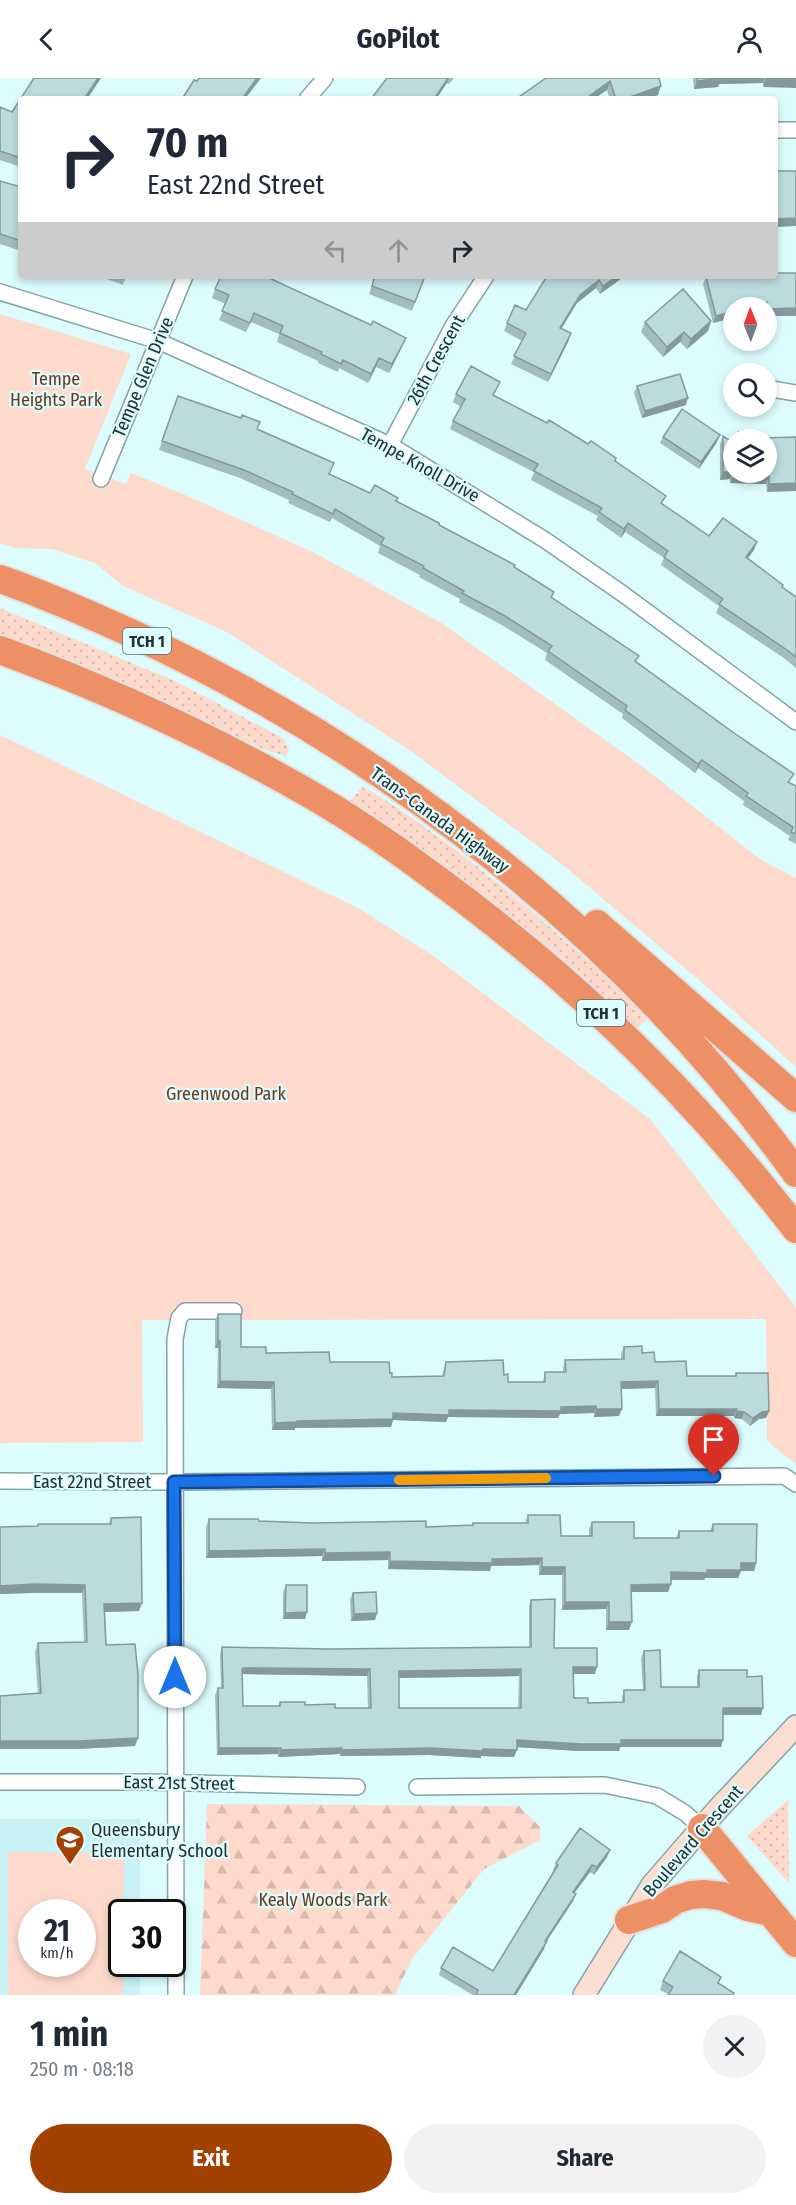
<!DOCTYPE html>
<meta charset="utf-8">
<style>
:root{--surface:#fff;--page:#f2f2f3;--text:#1f2937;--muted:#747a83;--accent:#a34102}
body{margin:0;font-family:"Fira Sans Condensed",sans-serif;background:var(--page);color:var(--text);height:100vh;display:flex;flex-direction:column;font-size:22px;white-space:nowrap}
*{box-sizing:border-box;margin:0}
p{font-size:20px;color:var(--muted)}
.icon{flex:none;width:33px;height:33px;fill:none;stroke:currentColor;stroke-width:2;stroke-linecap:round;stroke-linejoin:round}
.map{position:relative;height:1917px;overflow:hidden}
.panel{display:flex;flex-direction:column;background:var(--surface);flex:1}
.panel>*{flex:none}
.banner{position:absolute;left:18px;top:18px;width:760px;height:183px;border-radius:6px;box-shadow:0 3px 9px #0003;background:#fff;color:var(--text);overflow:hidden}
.needle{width:39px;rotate:359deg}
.buttons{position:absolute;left:723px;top:219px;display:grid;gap:12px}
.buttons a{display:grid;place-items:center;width:54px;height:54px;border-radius:50%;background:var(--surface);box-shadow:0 3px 9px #0003;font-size:30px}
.speed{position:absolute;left:18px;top:1821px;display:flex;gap:12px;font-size:30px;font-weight:700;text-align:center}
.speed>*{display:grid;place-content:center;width:78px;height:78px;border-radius:50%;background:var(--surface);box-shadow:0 3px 9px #0003;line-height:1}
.speed small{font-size:15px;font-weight:400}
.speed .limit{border:3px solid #111;border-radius:9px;background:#fff;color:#111}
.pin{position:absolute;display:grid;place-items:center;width:51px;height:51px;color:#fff;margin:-62px -26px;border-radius:50% 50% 50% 0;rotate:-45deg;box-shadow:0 0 6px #0007}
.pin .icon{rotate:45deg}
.me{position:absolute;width:66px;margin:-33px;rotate:0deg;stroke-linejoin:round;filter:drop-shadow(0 0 4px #0008)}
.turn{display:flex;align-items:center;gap:21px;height:126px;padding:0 30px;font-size:27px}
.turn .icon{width:78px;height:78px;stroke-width:2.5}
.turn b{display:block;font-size:42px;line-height:51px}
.lanes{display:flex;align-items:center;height:57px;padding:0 30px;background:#0003;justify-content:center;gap:30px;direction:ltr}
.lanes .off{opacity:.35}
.round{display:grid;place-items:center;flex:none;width:63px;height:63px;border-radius:32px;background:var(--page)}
.head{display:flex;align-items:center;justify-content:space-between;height:102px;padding:0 30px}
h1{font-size:36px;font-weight:700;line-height:45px}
.button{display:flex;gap:12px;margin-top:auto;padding:12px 30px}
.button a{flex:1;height:69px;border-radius:36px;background:var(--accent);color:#fff;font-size:24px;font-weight:700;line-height:69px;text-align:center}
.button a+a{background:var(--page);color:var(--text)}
header{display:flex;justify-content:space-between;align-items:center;height:78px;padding:0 30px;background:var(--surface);font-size:27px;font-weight:700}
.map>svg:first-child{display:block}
.built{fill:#c8f2f5;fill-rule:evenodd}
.grass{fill:url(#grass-dots)}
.forest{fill:url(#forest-firs)}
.green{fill:#fddacb;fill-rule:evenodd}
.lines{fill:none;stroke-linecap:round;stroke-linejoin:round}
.minor-casing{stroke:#85a3a5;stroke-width:18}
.secondary-casing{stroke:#85a3a5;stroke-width:24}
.motorway-casing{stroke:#e0e2e2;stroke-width:32}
.minor{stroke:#fff;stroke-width:15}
.secondary{stroke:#faded1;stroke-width:21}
.motorway{stroke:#ee9066;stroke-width:28}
.wall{fill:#a2bcbf;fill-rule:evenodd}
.shaded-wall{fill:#84999b}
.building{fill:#bcdbde;stroke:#84999b;stroke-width:1.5;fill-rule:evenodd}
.route-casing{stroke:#114b97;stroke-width:15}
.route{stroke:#1a73e8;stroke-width:10}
.slow{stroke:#f59e0b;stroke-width:10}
.labels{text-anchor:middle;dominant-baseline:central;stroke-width:4.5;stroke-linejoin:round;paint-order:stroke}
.shield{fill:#dcfcfe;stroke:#5a6c6d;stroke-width:1.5}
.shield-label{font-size:16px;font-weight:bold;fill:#222e2f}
.street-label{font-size:18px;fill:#222e2f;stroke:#dcfcfe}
.park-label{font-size:18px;fill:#703619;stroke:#dcfcfe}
.poi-label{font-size:18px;fill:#222e2f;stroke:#dcfcfe;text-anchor:start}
</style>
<header><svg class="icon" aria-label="back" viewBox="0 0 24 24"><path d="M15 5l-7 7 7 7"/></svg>GoPilot<svg class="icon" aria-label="person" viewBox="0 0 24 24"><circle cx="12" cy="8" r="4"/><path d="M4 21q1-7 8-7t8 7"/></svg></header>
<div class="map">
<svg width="796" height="1917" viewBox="0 0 796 1917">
<defs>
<pattern id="grass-dots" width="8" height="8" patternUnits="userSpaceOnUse" patternTransform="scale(1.5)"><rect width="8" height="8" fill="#fddacb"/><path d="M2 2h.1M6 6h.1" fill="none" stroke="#d9bbaf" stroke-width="1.8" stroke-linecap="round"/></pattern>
<pattern id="forest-firs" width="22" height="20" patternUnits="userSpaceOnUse" patternTransform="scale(1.5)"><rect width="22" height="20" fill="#fddacb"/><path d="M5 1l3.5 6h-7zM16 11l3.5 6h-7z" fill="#d9bbaf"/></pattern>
</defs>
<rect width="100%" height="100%" fill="#dcfcfe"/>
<path class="built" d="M0,1741H140V1834H122V1886H140V1917H0ZM32,1834H82V1886H32Z"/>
<path class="grass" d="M0,530L175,603L283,660L289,671L286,678L266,672L70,585L0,559Z
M363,708C468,772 559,857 650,939L635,952L605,919L552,871L383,747L352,732L351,722Z
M788,1722L789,1805L747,1758Z"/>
<path class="forest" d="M207,1726L519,1728L540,1749V1762L484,1791L412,1881L395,1917H200Z"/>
<path class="green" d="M0,236L131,276L85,391L126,406L131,395L183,416L313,474L443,546L643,689L761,782L796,800V989L699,902L563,787L411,673L227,554L123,508L95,485L52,471L15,470L0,465Z
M0,657L360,831L435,879L651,1042L796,1229V1386L767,1363L766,1241L142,1242L143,1364L0,1365Z
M8,1774L124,1775L123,1834H122L123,1917H8ZM82,1834V1886H32V1834Z"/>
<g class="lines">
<g class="minor-casing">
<path id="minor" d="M307,21L325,0
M776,52H796
M0,214L158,263L390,367L545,462L623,516L796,644
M766,310L796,315
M390,367L453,248L486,198
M101,401L185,198
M0,1403L174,1404L784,1398L796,1406
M0,1704H147L357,1709
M417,1709L605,1707L657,1718L685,1735L702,1750
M176,1917L175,1261L179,1240L185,1233H234"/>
</g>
<g class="secondary-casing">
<path id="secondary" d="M584,1917L652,1807L718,1731L796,1648"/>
</g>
<g class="motorway-casing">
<path id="motorway" d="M0,501C46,517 91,537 135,557C394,677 629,864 796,1095
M0,572C109,612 213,660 313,718C367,749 417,786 466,823C593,920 699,1025 796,1151
M597,846L796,1020
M702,1750L796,1865
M629,1842L662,1831L675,1822L691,1817L704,1816L722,1818L748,1829L770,1834"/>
</g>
<use href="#minor" class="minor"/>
<use href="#secondary" class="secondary"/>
<use href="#motorway" class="motorway"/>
</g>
<path class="wall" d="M34,0H101L87,21H21V89L0,82V29L12,34Z
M387,0H454L449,6L447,5L436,21H371Z
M546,0H659L658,17L646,21H610L607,12Z
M693,0H796L763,9V5L719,6L718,9L694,11Z
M0,103L21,109V173L0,166Z
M99,198H126L123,207Z
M375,198H425L412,233L369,216Z
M547,198H625L600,216L596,210L577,225L561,250L571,255L568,264L548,304L511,286L522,263L504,253L507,245L526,232Z
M776,198L766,238V230H734L713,245L703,206L706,199Z
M269,200L402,269L389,295L376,289L368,305L339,290L338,294L318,285V283L277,264L279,256L251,244L246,254L219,242L226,226L212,220L215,211Z
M711,243L708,253L687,271L680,264L663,279L641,254L645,244Z
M500,304L494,317L615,383L663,426L709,458L754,472L748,480L782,510L796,519V590L784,580L716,535L719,528L661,487L664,480L625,454L621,460L596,442L598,438L531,402L534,394L450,351L453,343L461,329L453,324L456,316Z
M637,308L686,327L642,340L634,315Z
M178,318L257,351L330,396L370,415L397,423L514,489L554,514L552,519L637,584L790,705L796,708V766L788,762L790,758L743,727L744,723L698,690L695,695L622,640L623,636L545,582L547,575L502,547L459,524L460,521L419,499L420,497L378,475L380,468L332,440L330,444L288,425L289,422L240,400L159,372Z
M738,354L762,360L796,359L767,414L766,406L730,405V401L720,402V366L723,358L734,394L766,362H735Z
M663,359L717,364L699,391L660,365Z
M218,1236L241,1269L266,1275L330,1284L390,1295L392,1299L442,1298L446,1284L504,1297L508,1304H543L545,1294H563V1290L565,1282H621V1276L624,1269L642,1275L655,1284L687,1298H735L736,1295L769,1333L766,1340L759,1341L750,1348L742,1341L734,1340V1338H656L655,1310L621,1311L619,1338L594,1339V1335L560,1336L558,1340L448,1339L446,1344L393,1342L391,1349L295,1350V1352H272L271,1311L217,1310L218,1270H215V1243Z
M528,1437L561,1458H589V1451L592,1444L634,1460H676L679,1453H710L713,1446L756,1485L754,1493H741L738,1500H705L704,1502H671L668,1514H631L629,1552H606V1531L562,1532V1497H539V1487L491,1488L490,1493L388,1491V1482L322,1483V1478L206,1480V1449L209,1441L426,1449L472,1447L473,1445H525Z
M111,1440L139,1533L105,1534L106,1567L135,1668L77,1671H0V1618L38,1616L35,1574L38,1565L84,1564L82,1515H31L0,1516V1449L37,1448L38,1446H109Z
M286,1507L307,1534L305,1541H283V1514Z
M353,1515L377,1535L375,1542L351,1543L350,1521Z
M531,1522L554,1570L595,1596H574V1620L588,1625L622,1624V1619L624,1612H643L641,1580L644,1573L661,1609H697V1598L699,1592L747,1599L763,1630L761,1637H723V1662L721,1669H620L619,1673H579L517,1669L514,1679L481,1678V1680L429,1677L340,1678V1676L278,1679V1676L217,1677L215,1617L218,1610H221L220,1576L222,1569L329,1571L529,1569V1528ZM242,1596L367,1598L368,1630H335L280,1624L279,1628H243ZM519,1598L518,1630H399V1600Z
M607,1779L594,1797L590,1794L574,1815L573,1823L546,1864L544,1871L516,1917H473L439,1897L441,1890L493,1893L554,1793L553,1792L556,1785Z
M721,1899L718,1905L734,1915L733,1917H668V1916L660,1912L663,1903Z"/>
<path class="shaded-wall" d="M98,0H101L87,21H84Z
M257,0H261L245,21H242Z
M448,0H449L447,5L436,21H434Z
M720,0H765L763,5L719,6L718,9L694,11L697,3Z
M766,0L796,1V10L763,9Z
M610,3L607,12L594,21H585Z
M661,8L658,17L646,21H624Z
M796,140V148L776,149V141Z
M617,198H625L600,216L603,208Z
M599,202L596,210L577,225L557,258L560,250L580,217Z
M767,224L765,230H748Z
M796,230V238H766L767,231Z
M734,233V240L713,245L716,238Z
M711,243L708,253L687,271L691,261Z
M684,254L680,264L663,279L667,269Z
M571,255L568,264L548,304L551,296Z
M406,260L402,269L389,295L392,286Z
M379,280L376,289L368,305L371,296Z
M688,320L686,327L642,340L645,333Z
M720,357L717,364L699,391L701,384Z
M723,394H733L730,401L720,402Z
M733,398H769L766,406L730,405Z
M796,405V413L767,414L769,406Z
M628,445L625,454L621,460L624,451Z
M757,464L754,472L743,487L746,479Z
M702,682L698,690L695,695L698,686Z
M218,1263H220L218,1270H215Z
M220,1303L274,1304L271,1311L217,1310Z
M658,1303L655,1310L618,1311L621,1304Z
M596,1328L594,1335L560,1336L558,1340L448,1339L446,1344L393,1342L391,1349L295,1350V1352H272L275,1345L393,1335L449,1332Z
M596,1331H622L619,1338L594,1339Z
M659,1331H737L734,1338H656Z
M737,1333L744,1334L742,1341L734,1340Z
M769,1333L766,1340L759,1341L750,1348L753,1340L762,1334Z
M325,1471L322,1478L206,1480L209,1473Z
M390,1474L388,1482L322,1483L325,1475Z
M542,1480L539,1487L491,1488L490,1493L388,1491L390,1483Z
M741,1485H756L754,1493H741L738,1500H705L704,1502H668L671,1494L707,1492Z
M542,1489H565L562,1497H539Z
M34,1506L85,1507L82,1515H31L0,1516V1508Z
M671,1506L668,1514H628L631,1507Z
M565,1524H609L606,1531L562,1532Z
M142,1525L139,1533L101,1534L104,1526Z
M307,1534L305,1541H283L285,1535Z
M377,1535L375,1542L351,1543L354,1536Z
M609,1544H632L629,1552H606Z
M573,1589H597L595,1596H571Z
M244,1590L370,1591L367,1598L242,1596V1591Z
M521,1591L519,1598L397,1600L399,1593Z
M723,1630H763L761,1637H720Z
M138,1660L135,1668L77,1671H0V1663Z
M517,1662H723L721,1669H620L619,1673H579L514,1669Z
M219,1670H281L278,1676L217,1677Z
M342,1670L340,1676L278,1679L281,1672Z
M431,1670L517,1672L514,1679L481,1678V1680L429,1677L340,1678L342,1672Z
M610,1772L607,1779L594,1797L597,1789Z
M592,1787L590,1794L570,1821L573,1814Z
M576,1816L573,1823L546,1864L544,1871L516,1917H514L545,1863Z"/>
<path class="building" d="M34,0H98L84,21L81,19L79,21H21V80L0,73V29L12,34Z
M199,0H257L242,21H182L194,2L197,3Z
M387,0H448L434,21H371Z
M546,0H659L661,8L624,21H616L610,3L585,21H516Z
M697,0H721L697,3Z
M766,0H796V1Z
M776,93H796V140L776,141Z
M0,103L21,109V163L0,156Z
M776,195H796V230L767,231V224L748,230H734V233L716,238L706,199L709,198H776Z
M221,198H270L269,200L371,247L373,243L406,260L392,286L379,280L371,296L343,282L341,286L321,276L322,274L280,255L283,248L254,235L250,245L222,233L229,217L215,211Z
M375,198H425L415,224L372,208Z
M547,198H617L603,208L599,202L580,217L560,250L571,255L551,296L514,278L526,255L507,245L515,227L526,232Z
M683,211L711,243L691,261L684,254L667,269L645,244Z
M471,288L500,304L493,317L547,345L549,342L588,366L591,363L616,380L615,383L666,418L661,425L709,458L723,440L757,464L746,479L783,507L782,509L796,519V579L787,572L719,526L723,521L664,479L668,473L628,445L624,451L599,434L602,430L534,393L538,386L453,343L465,321L456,316Z
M680,296L688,320L645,333L637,308Z
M178,318L241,340L242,337L260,344L257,351L334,385L329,396L370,415L375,407L398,420L396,423L439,445V447L515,487L514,489L554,514L551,519L639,578L635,583L734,655L794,696L788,704L796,708V756L791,754L793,749L746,718L748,715L702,682L698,686L625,632L627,628L548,573L552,568L505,538L462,515L464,513L423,490L424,488L381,466L384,460L335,431L333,436L292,416L293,414L244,392L162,363Z
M682,331L720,357L701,384L663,359Z
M738,354L762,355V360L796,359V405L769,406V398H733V394H723V358L734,365V394H766V362H738Z
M218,1236H241V1269H266V1275L329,1274L330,1284H389L390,1295H392V1299L444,1298L446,1284L503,1282L504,1297L508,1296V1304H545V1294H566L565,1282L624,1281V1269L642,1268V1275L654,1274L655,1284L686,1283L687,1298H736V1295H768L769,1333L762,1334L753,1340L744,1334L737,1333V1331H659L658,1303L621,1304L622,1331H596V1328L561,1329V1333L449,1332V1337L393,1335V1341L297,1343V1344L275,1345L274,1304L220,1303V1263H218Z
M528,1437H560L561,1458H592V1444H634V1460H679V1453H713V1446H757L756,1485H741V1492H707V1495L671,1494V1506L631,1507L632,1544H609V1524H565V1489H542V1480L492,1481V1485L390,1483V1474L325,1475V1471L209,1473V1441H258L259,1443L313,1445L426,1443V1449L473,1447V1445H528Z
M141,1439L142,1525L104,1526L106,1567L135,1566L138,1596V1660L80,1663H0V1618L41,1615L38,1565L87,1564L85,1507L34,1506L0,1508V1449L38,1448V1446H111V1440Z
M286,1507H307V1534L285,1535Z
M376,1514L377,1535L354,1536L353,1515Z
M555,1521L554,1570H597V1589H573L574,1620H588V1625L624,1624V1612H645L644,1573L660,1572L661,1609H699V1592H747V1599L762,1598L763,1630H723V1662H621V1666H581L517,1662V1672L483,1671V1673L431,1670L342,1672V1670L281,1672V1670H219L218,1610H223L222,1569L329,1571L531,1569V1522ZM244,1590L370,1591L371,1630H335V1626L305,1627V1624H280V1628H243L242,1591ZM521,1591V1630H399V1593Z
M580,1750L610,1772L597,1789L592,1787L573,1814L576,1816L545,1863H547L514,1917H476L478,1912L441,1890L453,1869L493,1893L558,1787L556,1785Z
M680,1873L721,1899L718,1905L734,1915L733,1917H668L673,1909L663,1903Z"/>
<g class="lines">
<g class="route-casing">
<path id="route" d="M175,1599L174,1404L714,1398"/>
</g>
<use href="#route" class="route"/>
<path class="slow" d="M399,1402L546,1400"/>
</g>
<defs>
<g id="school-pin" transform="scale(1.5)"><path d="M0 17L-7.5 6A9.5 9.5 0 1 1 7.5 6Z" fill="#a34102" stroke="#dcfcfe"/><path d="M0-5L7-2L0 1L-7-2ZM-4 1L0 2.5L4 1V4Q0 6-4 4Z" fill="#fff"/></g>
</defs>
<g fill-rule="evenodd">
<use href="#school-pin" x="70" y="1762"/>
</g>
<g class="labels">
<g class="shield">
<rect x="123" y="550" width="48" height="26" rx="4.5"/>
<rect x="577" y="922" width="48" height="26" rx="4.5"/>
</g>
<g class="shield-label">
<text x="147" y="563">TCH 1</text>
<text x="601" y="935">TCH 1</text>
</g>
<g class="street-label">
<text transform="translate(436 282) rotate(-61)">26th Crescent</text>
<text transform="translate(143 299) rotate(-67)">Tempe Glen Drive</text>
<text transform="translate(420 387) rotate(29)">Tempe Knoll Drive</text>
<text transform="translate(440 742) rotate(36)">Trans-Canada Highway</text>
<text x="92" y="1404">East 22nd Street</text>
<text transform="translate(179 1705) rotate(1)">East 21st Street</text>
<text transform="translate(693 1763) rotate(-49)">Boulevard Crescent</text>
</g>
<g class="park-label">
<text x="56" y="301">Tempe<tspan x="56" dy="21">Heights Park</tspan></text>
<text x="226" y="1016">Greenwood Park</text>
<text x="323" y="1822">Kealy Woods Park</text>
</g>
<g class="poi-label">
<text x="91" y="1752">Queensbury<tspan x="91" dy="21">Elementary School</tspan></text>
</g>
</g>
</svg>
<div class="buttons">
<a><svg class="needle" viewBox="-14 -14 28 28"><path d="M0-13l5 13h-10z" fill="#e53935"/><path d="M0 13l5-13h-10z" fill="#747a83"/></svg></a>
<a><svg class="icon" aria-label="search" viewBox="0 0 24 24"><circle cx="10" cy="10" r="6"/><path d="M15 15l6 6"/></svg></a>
<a><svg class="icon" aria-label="layers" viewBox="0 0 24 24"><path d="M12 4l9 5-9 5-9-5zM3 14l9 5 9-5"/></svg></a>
</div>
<div class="speed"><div>21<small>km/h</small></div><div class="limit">30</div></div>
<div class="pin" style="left:714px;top:1398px;background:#d93025"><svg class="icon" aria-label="arrive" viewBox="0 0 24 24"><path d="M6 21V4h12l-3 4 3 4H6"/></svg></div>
<svg class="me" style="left:175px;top:1599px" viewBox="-20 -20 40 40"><circle r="19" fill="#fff"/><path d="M0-13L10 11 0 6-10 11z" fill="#1a73e8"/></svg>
<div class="banner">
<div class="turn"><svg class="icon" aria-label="right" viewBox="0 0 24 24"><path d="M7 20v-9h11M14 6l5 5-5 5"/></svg><div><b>70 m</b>East 22nd Street</div></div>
<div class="lanes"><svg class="icon off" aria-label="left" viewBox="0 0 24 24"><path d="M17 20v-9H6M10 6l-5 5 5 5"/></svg><svg class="icon off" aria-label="ahead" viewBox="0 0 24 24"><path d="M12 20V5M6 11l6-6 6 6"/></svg><svg class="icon" aria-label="right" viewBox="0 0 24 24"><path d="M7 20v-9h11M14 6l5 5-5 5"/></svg></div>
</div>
</div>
<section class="panel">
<div class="head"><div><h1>1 min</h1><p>250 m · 08:18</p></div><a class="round"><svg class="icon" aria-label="close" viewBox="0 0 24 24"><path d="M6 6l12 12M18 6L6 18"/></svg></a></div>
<div class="button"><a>Exit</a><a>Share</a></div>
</section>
